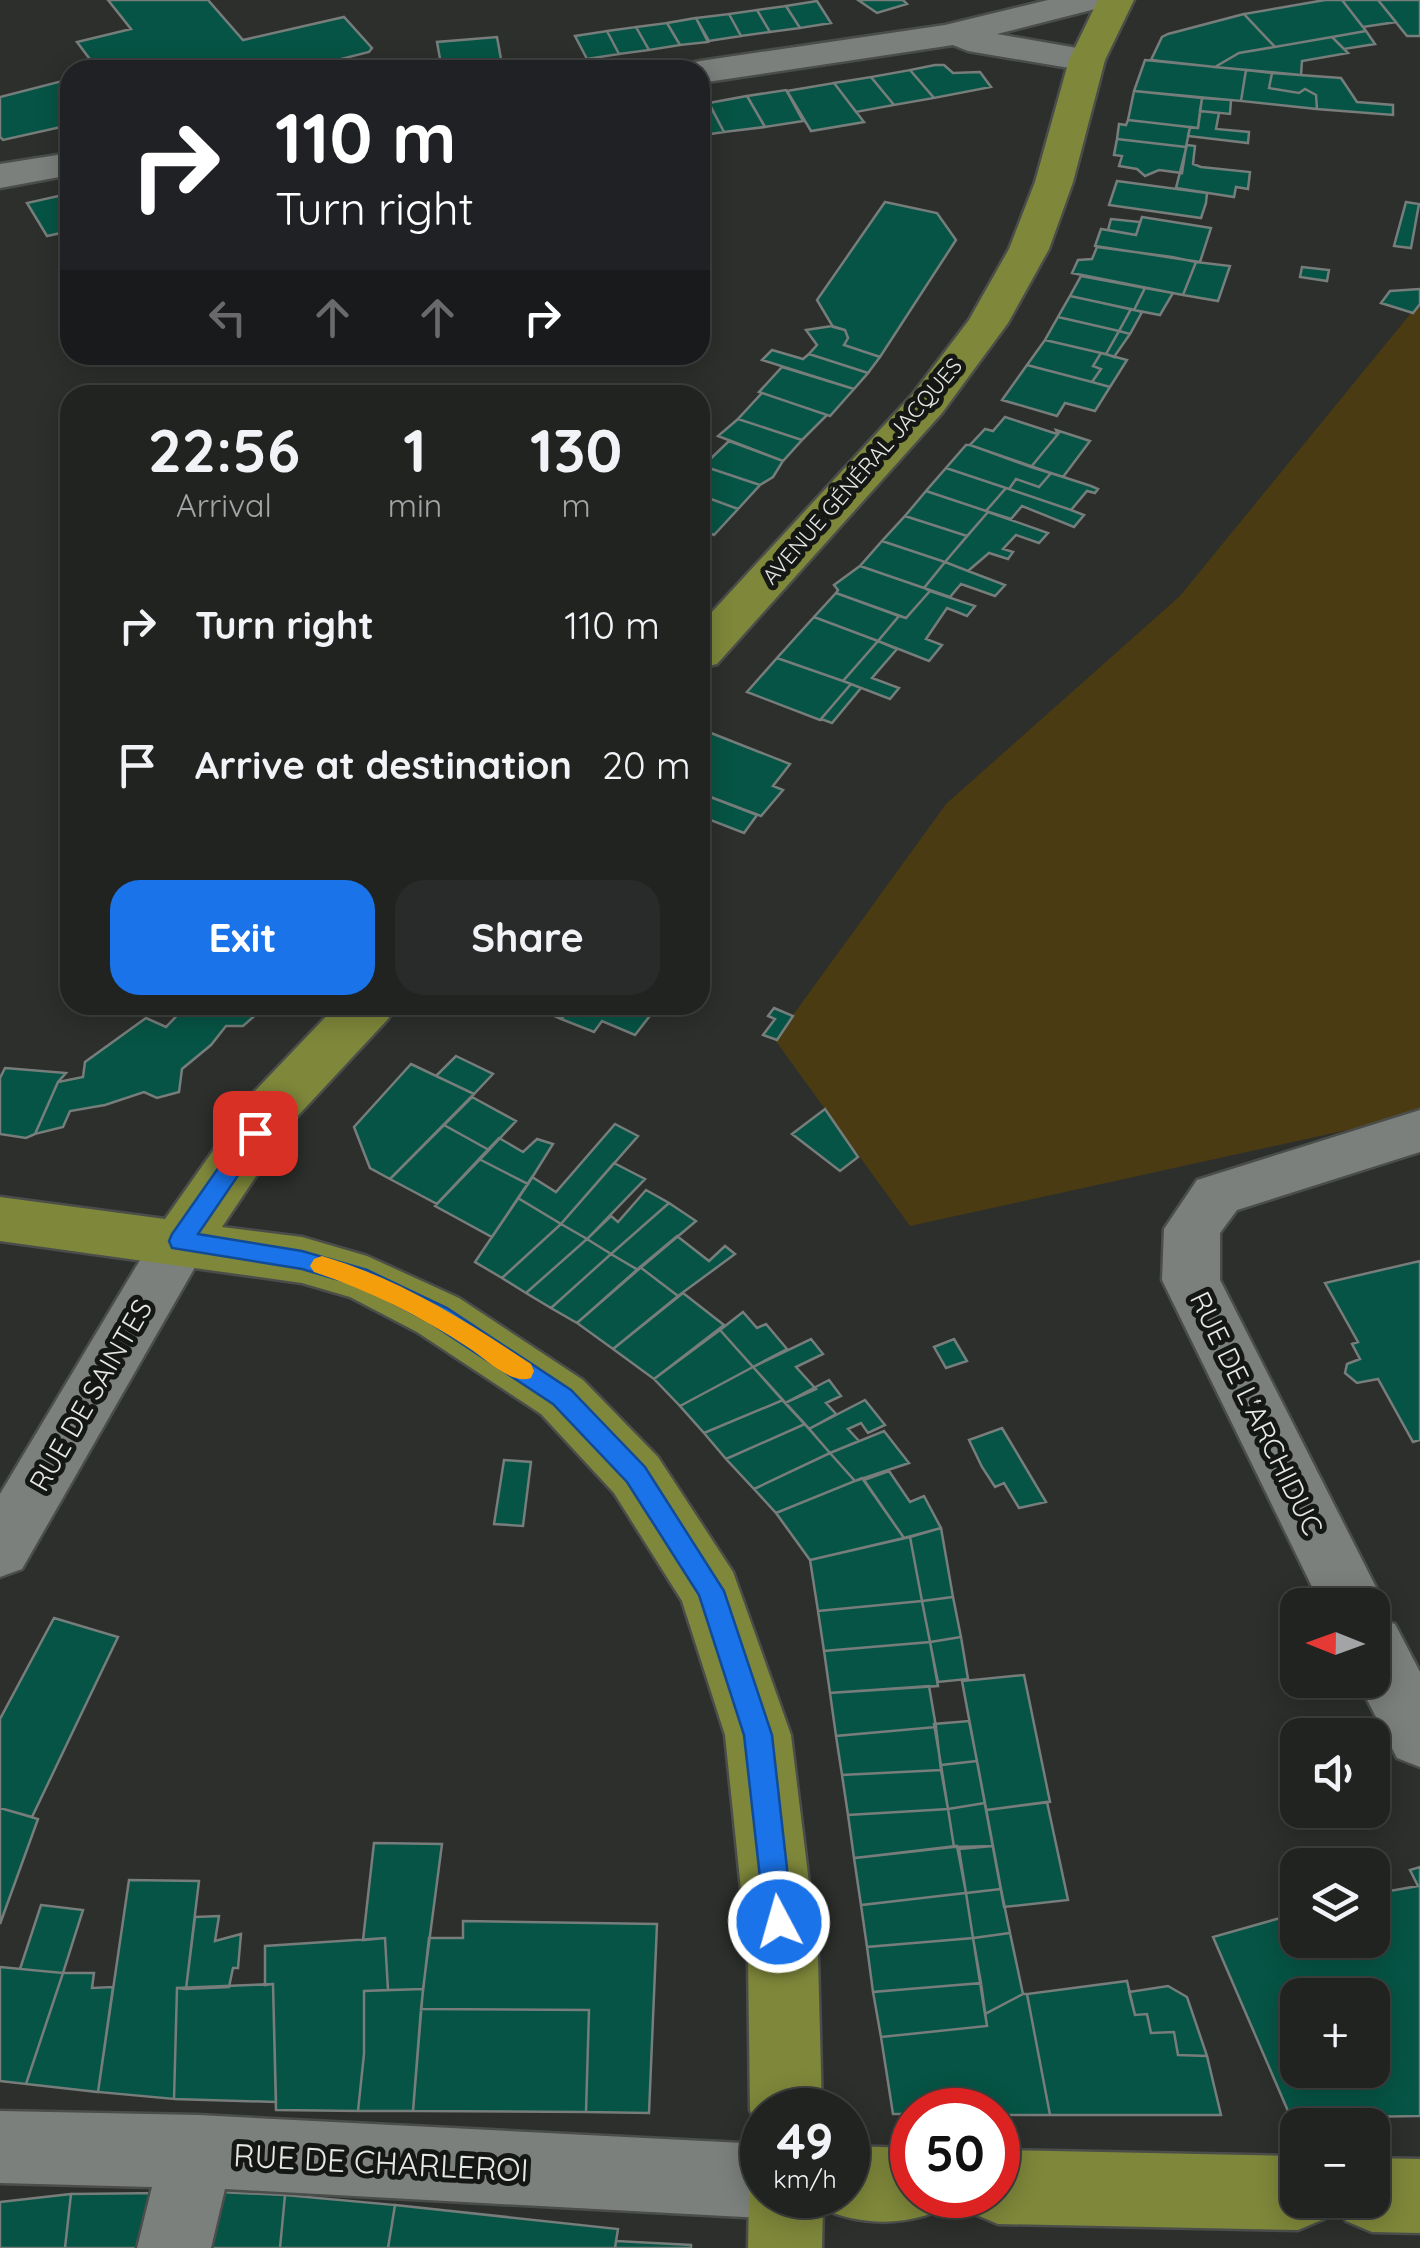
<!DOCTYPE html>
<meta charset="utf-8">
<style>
:root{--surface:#212321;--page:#292b2a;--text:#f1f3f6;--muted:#a2a4a5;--line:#3e403f;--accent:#1a73e8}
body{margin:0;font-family:Quicksand,sans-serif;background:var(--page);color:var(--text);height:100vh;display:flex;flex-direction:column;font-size:38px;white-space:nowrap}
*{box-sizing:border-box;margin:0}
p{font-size:32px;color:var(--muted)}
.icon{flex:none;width:55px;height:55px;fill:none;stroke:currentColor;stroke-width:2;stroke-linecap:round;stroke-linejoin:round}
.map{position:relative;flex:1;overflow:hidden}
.panel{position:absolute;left:60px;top:385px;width:650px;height:630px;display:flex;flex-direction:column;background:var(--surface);border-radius:30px;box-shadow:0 5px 25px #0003,0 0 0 2px var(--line)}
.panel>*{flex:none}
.hud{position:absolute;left:60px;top:60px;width:650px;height:305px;border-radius:30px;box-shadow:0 5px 25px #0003,0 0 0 2px var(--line);background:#202124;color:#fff;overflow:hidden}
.needle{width:65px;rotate:271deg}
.buttons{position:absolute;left:1280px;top:1588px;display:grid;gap:20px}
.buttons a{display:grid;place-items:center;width:110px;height:110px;border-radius:20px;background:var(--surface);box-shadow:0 5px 25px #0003,0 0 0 2px var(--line);font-size:50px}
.speed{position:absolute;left:740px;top:2088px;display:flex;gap:20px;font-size:50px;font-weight:700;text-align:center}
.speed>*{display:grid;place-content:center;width:130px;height:130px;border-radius:50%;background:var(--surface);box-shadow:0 5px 25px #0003,0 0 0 2px var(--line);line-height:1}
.speed small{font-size:25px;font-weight:400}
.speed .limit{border:15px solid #d22;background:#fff;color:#111}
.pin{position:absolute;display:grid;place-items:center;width:85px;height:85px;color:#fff;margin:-42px;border-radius:20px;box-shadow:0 5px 15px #0006}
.me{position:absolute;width:110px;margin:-55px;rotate:354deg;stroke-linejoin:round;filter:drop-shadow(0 0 8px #0008)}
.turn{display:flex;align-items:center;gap:35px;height:210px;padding:0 50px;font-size:45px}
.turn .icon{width:130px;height:130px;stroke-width:2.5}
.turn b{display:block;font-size:70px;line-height:85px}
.lanes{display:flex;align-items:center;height:95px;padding:0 50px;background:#0003;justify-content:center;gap:50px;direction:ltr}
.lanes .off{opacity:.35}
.eta{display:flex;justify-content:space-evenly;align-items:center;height:170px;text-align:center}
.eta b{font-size:60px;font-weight:700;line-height:70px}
.button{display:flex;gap:20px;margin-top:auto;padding:20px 50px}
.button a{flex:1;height:115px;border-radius:30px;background:var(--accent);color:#fff;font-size:40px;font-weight:700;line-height:115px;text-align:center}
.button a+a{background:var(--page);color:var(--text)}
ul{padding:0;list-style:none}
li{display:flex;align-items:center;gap:30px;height:140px;padding:0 50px}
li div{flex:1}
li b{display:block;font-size:38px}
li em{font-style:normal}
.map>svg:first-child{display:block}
.green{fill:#4b3b13}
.building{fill:#065445;stroke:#767d7b;stroke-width:2.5;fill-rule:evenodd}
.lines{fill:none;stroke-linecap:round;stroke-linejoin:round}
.minor-casing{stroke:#4a4d4a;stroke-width:5}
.major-casing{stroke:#4a4d4a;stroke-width:5}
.minor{fill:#7c807c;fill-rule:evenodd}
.major{fill:#7e873a;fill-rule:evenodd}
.route{fill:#1a73e8;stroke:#114b97;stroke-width:2.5}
.slow{fill:#f59e0b}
.labels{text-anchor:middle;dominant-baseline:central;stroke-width:10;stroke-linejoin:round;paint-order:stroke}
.far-street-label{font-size:22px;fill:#e5e8e5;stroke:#151715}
.street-label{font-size:28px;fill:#e5e8e5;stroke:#151715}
.near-street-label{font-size:32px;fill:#e5e8e5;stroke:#151715}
</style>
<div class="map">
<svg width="1420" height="2248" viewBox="0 0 1420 2248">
<rect width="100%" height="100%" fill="#2c2f2c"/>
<path class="green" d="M1420,302V1114L910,1226L775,1040L946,804L1180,596Z"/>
<path class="building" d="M108,0H208L243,40L344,17L372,48L369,52L298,70H98L77,42L131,29Z
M858,0H903L907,4L877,13Z
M1325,0H1342L1366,31L1275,47L1244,14Z
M1342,0H1378L1396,22L1363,27Z
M1378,0H1420V36H1407Z
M817,1L831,23L800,28L786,6Z
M786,6L800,28L770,32L757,10Z
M757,10L770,32L741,36L729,14Z
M729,14L741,36L709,41L696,18Z
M1244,14L1275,47L1239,53L1215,67L1151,60L1162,37L1168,34Z
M696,18L708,42L680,45L667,23Z
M667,23L680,45L649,50L636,27Z
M636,27L649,50L619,54L607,31Z
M607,31L619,54L587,59L575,36Z
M1366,31L1375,44L1344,49L1332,37Z
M497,37L503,70H442L437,42Z
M1332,37L1348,53L1302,61L1301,75L1215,67L1239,53Z
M421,60L425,70L361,68Z
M1145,60L1246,70L1241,101L1134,91Z
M935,65H944L953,73L980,72L991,87L934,98L910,70Z
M910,70L934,98L894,105L871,77Z
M1246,70L1272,73L1269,88L1299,93L1305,89L1316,95L1317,109L1241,101Z
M1272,73L1341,78L1357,102L1393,105V115L1317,109L1316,95L1305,89L1299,93L1269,88Z
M871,77L894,105L856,112L834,83Z
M70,79V125L3,140L0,137V97Z
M834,83L864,122L811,131L787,91Z
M786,90L803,121L765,127L747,96Z
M1134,91L1202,98L1198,128L1128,120Z
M747,96L765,127L724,132L709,103Z
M1202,98L1231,100L1230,114L1200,111Z
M708,102L724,132L704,135L706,140H700V103Z
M1200,111L1219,113L1216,129L1249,132L1248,143L1188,136L1190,127L1198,128Z
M1128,120L1190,127L1186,147L1117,139L1119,124L1126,125Z
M1117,139L1186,147L1182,173L1159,170L1145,176L1137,169L1119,166L1122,156L1114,155Z
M1187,145L1195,146L1193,164L1201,167L1250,172L1248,189L1236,187L1234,197L1176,188Z
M1117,181L1207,193L1206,203L1201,218L1109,205Z
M58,196L63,201L70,200V231L47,236L27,203Z
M885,202L937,213L956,240L880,357L844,345L848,338L845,330L833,327L817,300Z
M1406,202L1419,204L1411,248L1394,246Z
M1142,217L1211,228L1200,262L1095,246L1101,229L1136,235Z
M1111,219L1140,222L1136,235L1108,230Z
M1097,247L1172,257L1196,262L1183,295L1072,273L1078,260L1092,259Z
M1196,262L1230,266L1218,301L1183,295Z
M1302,267L1329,270L1327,281L1300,277Z
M1081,276L1145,288L1134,310L1070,296Z
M1145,288L1173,293L1160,315L1134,310Z
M1420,289V304L1413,313L1381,303L1390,291Z
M1070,296L1131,309L1119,331L1058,317Z
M1131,309L1142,312L1130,334L1119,331Z
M1058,317L1119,331L1106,354L1101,353L1045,340Z
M832,326L845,330L848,338L844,345L880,357L868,373L809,354L817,345L806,330Z
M1119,331L1130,334L1114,357L1106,354Z
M1045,340L1101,353L1093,366L1101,369L1092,382L1027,365Z
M772,350L803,359L809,354L868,373L854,389L762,360Z
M1101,353L1127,360L1110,387L1092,382L1101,369L1093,366Z
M1027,365L1092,382L1110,387L1095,411L1065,403L1057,416L1002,400Z
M782,367L854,389L830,416L759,392Z
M762,393L827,415L802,440L738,419Z
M1005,417L1054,433L1058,434L1031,467L970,445L985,429L993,431Z
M738,419L802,440L783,461L718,436Z
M1056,430L1090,441L1063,477L1031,467L1058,434Z
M729,441L783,461L773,477L760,485L703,466Z
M966,445H970L1051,473L1039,487L1016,479L1009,489L946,468Z
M703,466L760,485L738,509L700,495Z
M946,468L1006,488L986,511L926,491Z
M1051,473L1091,486L1098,489L1095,493L1087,491L1071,510L1009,489L1016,479L1039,487Z
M1006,488L1071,510L1084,515L1074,527L1022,506L1011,519L986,511Z
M926,491L986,511L988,512L967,536L905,516Z
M700,495L738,509L714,535L700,529Z
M988,512L1048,533L1039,543L1016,535L1003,549L1013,552L1008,559L989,553L968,571L945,562Z
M905,516L967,536L945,562L882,541Z
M882,541L945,562L924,588L860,566Z
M945,562L968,571L1005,585L995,596L961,584L950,597L924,588Z
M860,566L924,588L930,591L906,618L836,593L838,590L834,585Z
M930,591L975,606L967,616L947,608L926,639L942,645L929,661L878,641L899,616L906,618Z
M836,593L899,616L878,641L814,617Z
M814,617L878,641L843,681L777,658Z
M878,641L897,649L872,678L899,688L890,699L843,681Z
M777,658L843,681L851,684L820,720L747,692Z
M851,684L861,688L832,723L821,719Z
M711,733L790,764L773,786L783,790L761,816L700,793V745Z
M700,793L757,815L744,833L700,816Z
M187,1005H249L260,1011L243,1026H226L211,1045L182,1069L179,1092L157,1098L144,1092L105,1105L70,1111L63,1127L35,1134L58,1082L83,1077L85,1062L146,1018L166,1027Z
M530,1005H574L561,1019Z
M574,1005H647L656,1008L635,1035L602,1021L594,1032L561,1019Z
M774,1008L793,1016L777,1040L763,1035L775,1019L768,1016Z
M456,1056L493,1074L474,1094L436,1076Z
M411,1064L474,1094L390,1179L370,1168L354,1127Z
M5,1068L66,1073L58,1082L35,1134L26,1138L0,1134V1078Z
M472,1097L516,1121L489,1150L444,1125Z
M825,1109L858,1157L840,1171L792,1134Z
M615,1124L638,1136L561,1224L518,1198L532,1177L556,1192Z
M444,1125L489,1150L437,1204L390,1179Z
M499,1138L523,1152L537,1139L553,1144L528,1184L479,1159Z
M479,1159L528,1184L492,1237L435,1206Z
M614,1163L645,1179L587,1239L561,1224Z
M646,1190L669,1203L611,1254L587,1239L611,1216L618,1222Z
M518,1198L561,1224L502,1278L475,1262Z
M669,1203L696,1221L638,1270L611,1254Z
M561,1224L587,1239L526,1293L502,1278Z
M677,1236L709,1261L725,1246L735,1254L678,1296L640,1267Z
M587,1239L611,1254L551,1308L526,1293Z
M611,1254L638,1270L577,1323L551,1308Z
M1420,1261V1440L1413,1442L1378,1379L1357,1383L1345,1373L1347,1364L1360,1359L1352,1344L1358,1342L1325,1283Z
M640,1267L678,1296L613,1349L577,1323Z
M683,1293L724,1325L654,1379L613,1349Z
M743,1312L757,1328L766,1324L787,1349L753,1367L720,1330Z
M720,1330L753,1367L680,1406L654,1379Z
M811,1339L823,1354L796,1367L816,1389L785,1403L753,1367Z
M954,1339L967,1361L946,1368L934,1347Z
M753,1367L783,1400L704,1433L680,1406Z
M829,1380L841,1396L826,1403L836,1414L809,1429L785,1403Z
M783,1400L805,1424L726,1459L704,1433Z
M865,1400L885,1425L868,1433L861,1423L848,1429L859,1441L830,1453L809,1429Z
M805,1424L830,1453L754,1489L726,1459Z
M1002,1428L1046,1502L1019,1508L1004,1483L995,1487L982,1467L969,1440Z
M884,1431L909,1463L855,1481L830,1453Z
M830,1453L855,1481L776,1513L754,1489Z
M504,1460L531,1462L523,1526L494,1524Z
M889,1471L910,1502L924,1496L941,1528L904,1538L864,1480Z
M862,1478L904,1538L810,1560L776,1513Z
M941,1528L953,1597L922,1601L910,1537Z
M910,1537L922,1601L818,1611L810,1560Z
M953,1597L961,1637L930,1642L922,1601Z
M922,1601L930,1642L824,1651L818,1611Z
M54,1618L118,1637L32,1817L0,1808V1719Z
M961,1637L968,1679L938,1682L930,1642Z
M930,1642L938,1686L830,1693L824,1651Z
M1024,1675L1050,1802L986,1810L962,1681Z
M929,1686L936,1727L836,1736L830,1693Z
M969,1721L977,1761L941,1765L934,1724Z
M936,1727L941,1770L842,1775L836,1736Z
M977,1761L985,1803L948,1809L941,1765Z
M941,1770L948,1809L848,1815L842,1775Z
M1047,1802L1068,1900L1004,1907L986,1810Z
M985,1803L993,1846L954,1847L948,1809Z
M0,1808L38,1819L0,1924Z
M948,1809L954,1847L854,1858L848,1815Z
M374,1843L442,1844L423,1989L388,1990L385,1938L363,1940Z
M957,1846L966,1893L861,1905L854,1858Z
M993,1846L1001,1889L966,1893L959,1849Z
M1420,1867V2116L1291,2118L1213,1937L1298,1913V1940H1311L1313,1945L1373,1946L1372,1894L1418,1886L1410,1870ZM1298,1995H1372V2070H1298Z
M129,1880L199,1881L186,1989L177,1988L174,2099L98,2092Z
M1001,1889L1010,1933L973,1938L966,1893Z
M966,1893L973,1938L867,1947L861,1905Z
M41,1905L83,1910L63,1973L20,1969Z
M219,1916L215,1941L241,1934L238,1968H233L229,1987L186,1989L195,1917Z
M463,1921L657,1924L649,2113L586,2112L589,2010L421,2009L429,1938H463Z
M1010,1933L1023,1994L985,2014L973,1938Z
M385,1938L388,1990L364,1991V2054L358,2111L276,2110L273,1984L265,1985V1946Z
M973,1938L981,1983L873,1992L867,1947Z
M0,1967L63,1973L26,2084L0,2081Z
M63,1973H94L92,1988L113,1987L98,2092L26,2084Z
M1127,1981L1135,2015L1147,2014L1151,2033L1174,2032L1178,2055L1207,2056L1221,2115H1050L1027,1994Z
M981,1983L987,2026L881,2037L873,1992Z
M273,1984L276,2102L174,2099L177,1988Z
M1168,1986L1187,1997L1207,2056L1178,2055L1174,2032L1151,2033L1147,2014L1135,2015L1129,1992Z
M423,1989L413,2111H358L364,2054V1991Z
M1023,1994H1027L1050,2115H998V2110H912V2114H893L881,2037L987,2026L985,2014Z
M421,2009L589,2010L586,2112L413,2111Z
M219,2192L285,2195L280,2248H209Z
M164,2193L153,2248H65L71,2194Z
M71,2194L65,2248H0V2202Z
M285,2195L395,2205L388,2248H280Z
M395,2205L618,2229L615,2248H388Z
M616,2241L691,2245V2248H615Z"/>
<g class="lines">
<g class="minor-casing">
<path id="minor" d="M1048,0H1109L1103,7L997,34L1100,52L1105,60L1100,68L1087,71L968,51L953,45L700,83V70H683L687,64L700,61L945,25Z
M70,153V175L0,188V164Z
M1420,1110V1152L1237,1210L1220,1233V1280L1385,1605L1378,1618L1395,1624L1420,1672V1767L1397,1758L1357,1680H1372V1605H1321L1162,1280L1164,1229L1197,1180Z
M181,1219L201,1225L210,1241L22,1569L0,1577V1494L161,1225Z
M0,2111L198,2115L762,2144V2195H793L788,2207L762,2218L225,2189L211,2248H137L152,2187L0,2183Z"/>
</g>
<g class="major-casing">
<path id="major" d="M1098,0H1134L1105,60L1073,182L1049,249L1008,323L942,413L717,664L700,668V625L912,395L969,320L1009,249L1035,182L1069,60Z
M337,1005H395L388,1019L293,1121L222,1227L302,1237L367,1256L459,1298L583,1380L658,1457L733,1572L791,1735L818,1957L822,2110H762V2136L750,2110L748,1957L725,1735L682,1601L614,1493L541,1414L417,1332L350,1297L302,1283L0,1241V1197L165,1219L255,1091Z
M848,2146L912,2148V2195H945L938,2211C901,2226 860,2225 823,2209L822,2248H748L749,2195L760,2169L762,2195H848Z
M998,2150L1298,2156V2200H1332L1324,2219L1298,2230L998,2224L972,2213L964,2195H998Z
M1372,2158L1420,2159V2233L1372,2232L1346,2221L1337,2200H1372Z"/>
</g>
<use href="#minor" class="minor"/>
<use href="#major" class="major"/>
</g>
<path class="route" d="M255,1124L267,1133L198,1234L302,1251L367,1270L447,1308L571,1390L645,1467L724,1591L772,1735L793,1922L789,1932L779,1936L769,1932L765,1922L744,1735L699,1595L627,1482L553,1404L429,1322L360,1286L302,1269L172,1248L169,1241L172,1234L247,1127Z"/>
<path class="slow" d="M322,1256C400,1279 463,1319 531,1364L534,1371L531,1378C511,1385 486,1359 469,1348C419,1315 370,1291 314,1272L310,1266L314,1259Z"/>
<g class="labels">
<g class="far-street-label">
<text transform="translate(862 471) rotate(-49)">AVENUE GÉNÉRAL JACQUES</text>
</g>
<g class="street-label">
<text transform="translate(90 1395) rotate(-60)">RUE DE SAINTES</text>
<text transform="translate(1257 1413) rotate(64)">RUE DE L'ARCHIDUC</text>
</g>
<g class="near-street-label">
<text transform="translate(381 2162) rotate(3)">RUE DE CHARLEROI</text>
</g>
</g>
</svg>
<div class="buttons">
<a><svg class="needle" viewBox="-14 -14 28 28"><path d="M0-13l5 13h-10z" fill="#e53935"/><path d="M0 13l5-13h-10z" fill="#a2a4a5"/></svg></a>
<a><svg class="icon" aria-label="sound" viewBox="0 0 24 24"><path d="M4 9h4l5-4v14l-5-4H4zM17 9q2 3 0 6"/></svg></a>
<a><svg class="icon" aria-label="layers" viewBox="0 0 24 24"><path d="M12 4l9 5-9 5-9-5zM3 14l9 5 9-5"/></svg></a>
<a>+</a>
<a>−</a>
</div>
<div class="speed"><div>49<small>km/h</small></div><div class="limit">50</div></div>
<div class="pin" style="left:255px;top:1133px;background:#d93025"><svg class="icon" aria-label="arrive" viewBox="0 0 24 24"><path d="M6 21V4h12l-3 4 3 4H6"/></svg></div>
<svg class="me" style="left:779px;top:1922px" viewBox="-20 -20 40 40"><circle r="17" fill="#1a73e8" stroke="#fff" stroke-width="3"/><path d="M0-11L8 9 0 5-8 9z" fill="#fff"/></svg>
<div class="hud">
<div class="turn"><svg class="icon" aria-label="right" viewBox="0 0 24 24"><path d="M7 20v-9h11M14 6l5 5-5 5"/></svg><div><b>110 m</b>Turn right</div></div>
<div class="lanes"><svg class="icon off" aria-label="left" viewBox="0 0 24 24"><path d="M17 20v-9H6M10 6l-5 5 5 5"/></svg><svg class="icon off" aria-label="ahead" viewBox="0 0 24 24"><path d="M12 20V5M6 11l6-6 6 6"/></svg><svg class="icon off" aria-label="ahead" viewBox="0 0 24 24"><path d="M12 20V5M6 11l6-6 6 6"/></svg><svg class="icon" aria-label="right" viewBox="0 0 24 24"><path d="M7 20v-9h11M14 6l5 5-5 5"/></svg></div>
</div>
<section class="panel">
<div class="eta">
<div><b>22:56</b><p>Arrival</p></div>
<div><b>1</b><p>min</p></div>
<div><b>130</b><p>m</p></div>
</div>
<ul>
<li><svg class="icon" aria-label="right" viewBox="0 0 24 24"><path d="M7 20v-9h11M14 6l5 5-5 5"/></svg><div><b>Turn right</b></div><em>110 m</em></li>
<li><svg class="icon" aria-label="arrive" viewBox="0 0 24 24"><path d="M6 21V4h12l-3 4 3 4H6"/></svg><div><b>Arrive at destination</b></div><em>20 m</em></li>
</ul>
<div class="button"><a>Exit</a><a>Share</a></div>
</section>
</div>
